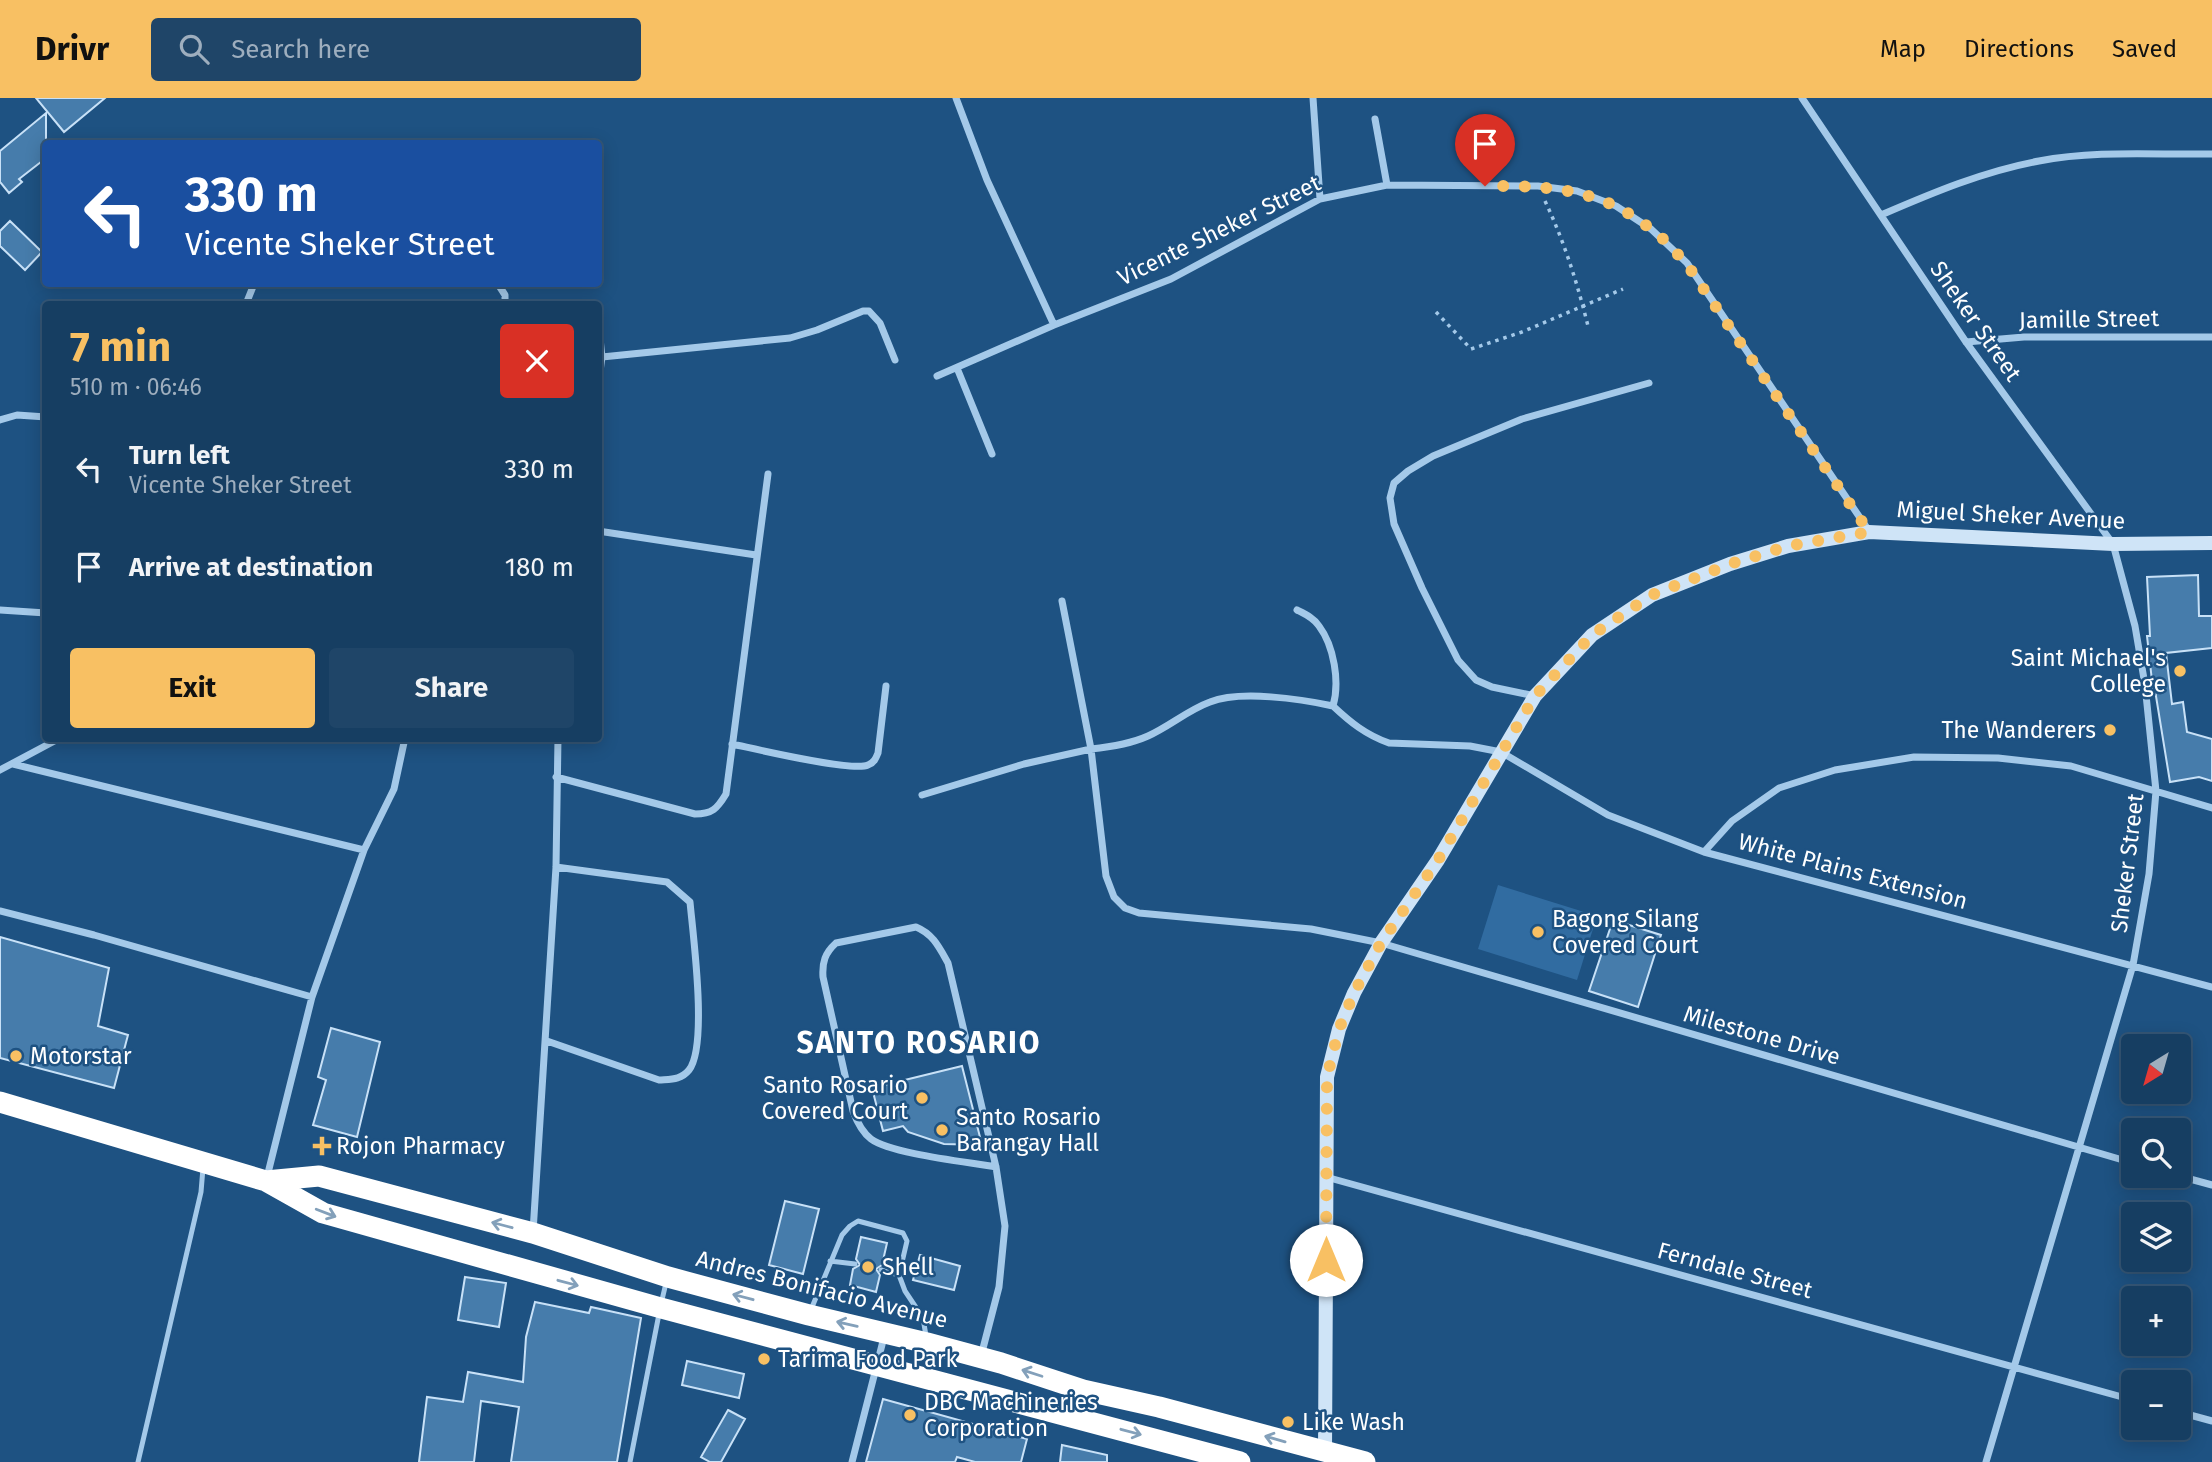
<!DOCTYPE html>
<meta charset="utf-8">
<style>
:root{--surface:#163e62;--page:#1f4568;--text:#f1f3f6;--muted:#9eaebe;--line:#355777;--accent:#f8c063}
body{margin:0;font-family:"Fira Sans",sans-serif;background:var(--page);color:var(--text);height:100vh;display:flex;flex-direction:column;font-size:26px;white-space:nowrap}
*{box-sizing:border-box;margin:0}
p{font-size:23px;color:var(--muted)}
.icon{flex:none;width:38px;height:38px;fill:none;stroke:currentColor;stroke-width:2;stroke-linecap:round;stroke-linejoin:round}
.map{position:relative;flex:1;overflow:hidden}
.panel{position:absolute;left:42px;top:203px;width:560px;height:441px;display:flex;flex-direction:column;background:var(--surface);border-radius:7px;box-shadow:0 4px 18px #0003,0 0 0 2px var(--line)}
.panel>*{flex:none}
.hud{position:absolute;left:42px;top:42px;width:560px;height:147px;border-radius:7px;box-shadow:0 4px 18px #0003,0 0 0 2px var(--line);background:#1a4fa0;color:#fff;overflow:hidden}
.needle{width:46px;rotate:217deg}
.controls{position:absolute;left:2121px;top:936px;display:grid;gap:14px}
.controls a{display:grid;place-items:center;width:70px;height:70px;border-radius:7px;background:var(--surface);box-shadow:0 4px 18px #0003,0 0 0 2px var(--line);font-size:35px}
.pin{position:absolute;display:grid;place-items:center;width:60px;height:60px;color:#fff;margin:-72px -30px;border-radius:50% 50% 50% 0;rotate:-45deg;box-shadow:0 0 7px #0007}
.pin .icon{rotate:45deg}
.me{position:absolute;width:77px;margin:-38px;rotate:0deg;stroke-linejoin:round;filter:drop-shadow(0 0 5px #0008)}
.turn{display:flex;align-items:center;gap:24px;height:147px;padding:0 28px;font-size:32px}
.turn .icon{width:91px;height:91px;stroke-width:2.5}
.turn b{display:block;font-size:49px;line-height:60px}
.round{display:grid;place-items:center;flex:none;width:74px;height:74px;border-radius:7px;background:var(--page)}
.summary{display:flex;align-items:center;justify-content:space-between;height:119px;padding:0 28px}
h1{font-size:42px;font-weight:700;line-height:52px;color:var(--accent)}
.action{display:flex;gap:14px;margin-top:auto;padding:14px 28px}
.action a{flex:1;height:80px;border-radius:7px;background:var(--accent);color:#111;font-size:28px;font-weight:700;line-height:80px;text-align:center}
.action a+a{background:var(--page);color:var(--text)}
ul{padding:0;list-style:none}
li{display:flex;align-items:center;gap:21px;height:98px;padding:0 28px}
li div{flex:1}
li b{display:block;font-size:26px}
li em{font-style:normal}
header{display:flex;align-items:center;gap:42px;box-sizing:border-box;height:98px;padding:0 35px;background:var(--accent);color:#111}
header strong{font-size:33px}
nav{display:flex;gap:38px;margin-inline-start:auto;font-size:24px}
.search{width:490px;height:63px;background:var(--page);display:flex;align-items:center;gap:18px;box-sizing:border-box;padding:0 24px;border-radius:7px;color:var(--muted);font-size:26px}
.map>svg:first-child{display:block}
.green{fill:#316ca1}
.building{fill:#467cab;stroke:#c8e1f7;stroke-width:2}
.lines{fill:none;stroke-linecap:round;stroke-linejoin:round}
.path{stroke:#a4c9e9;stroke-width:3.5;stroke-dasharray:3.5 5;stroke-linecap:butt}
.lane{stroke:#a4c9e9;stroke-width:5}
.street{stroke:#a4c9e9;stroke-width:7}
.secondary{stroke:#cfe4f7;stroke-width:14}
.highway{stroke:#fff;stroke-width:21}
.oneway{stroke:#83a0ba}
.route{stroke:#f8c063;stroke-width:12;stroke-dasharray:0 21.6}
.poi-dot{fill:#f8c063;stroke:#1e5282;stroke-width:2.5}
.labels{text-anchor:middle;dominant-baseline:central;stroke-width:5;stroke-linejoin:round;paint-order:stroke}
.street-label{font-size:23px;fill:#fff;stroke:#1e5282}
.poi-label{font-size:23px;fill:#fff;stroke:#1e5282;text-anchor:start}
.district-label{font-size:30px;font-weight:bold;letter-spacing:2px;fill:#fff;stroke:#1e5282}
</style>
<header>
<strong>Drivr</strong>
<div class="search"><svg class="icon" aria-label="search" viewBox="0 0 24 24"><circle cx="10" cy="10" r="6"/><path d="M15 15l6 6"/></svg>Search here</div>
<nav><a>Map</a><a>Directions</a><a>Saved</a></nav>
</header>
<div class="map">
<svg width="2212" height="1364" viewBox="0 0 2212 1364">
<rect width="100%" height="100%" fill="#1e5282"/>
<path class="green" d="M1498,787L1597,818L1577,882L1478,851Z"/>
<path class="building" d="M36,0H105L64,34Z
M46,15V60L19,81L22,84L9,95L0,84V53Z
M10,123L42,154L25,172L0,148V133Z
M2198,477L2199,518H2212V550L2166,555L2172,606L2183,604L2187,634L2212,641V683L2199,679L2170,684L2155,592H2153L2147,538H2150L2147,479Z
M1613,822L1661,837L1638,909L1589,893Z
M0,839L109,870L98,928L128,937L114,990L0,960Z
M331,930L380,944L357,1039L313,1027L326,982L318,979Z
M962,968L982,1047L944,1046L908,1034L903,1028L883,1033L872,990Z
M785,1103L819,1111L803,1176L769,1167Z
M861,1139L887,1145L882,1167L876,1171L880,1177L876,1194L850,1187L853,1171L860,1167L856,1161Z
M920,1157L960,1168L954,1192L913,1182Z
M465,1179L506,1185L499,1229L458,1222Z
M535,1204L589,1215L591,1209L641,1220L617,1364H511L519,1309L481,1303L474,1364H419L427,1299L463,1304L468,1274L523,1284L526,1239Z
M687,1263L744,1276L739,1300L682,1287Z
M883,1301L1027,1341L1021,1364H975L957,1359L955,1364H866Z
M728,1312L745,1321L721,1364H710L701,1359Z
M1062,1347L1107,1357V1364H1060Z"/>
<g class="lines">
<path class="path" d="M1545,103C1564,143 1577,184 1588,228
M1436,214L1471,251L1522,234L1623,191"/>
<path class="lane" d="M830,1163L855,1166
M881,1172L899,1177
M661,1206L666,1185
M810,1214L842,1137L850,1128L858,1123L903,1135L907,1143L899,1177L905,1193L923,1220L926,1238
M138,1364L201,1094L203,1070
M630,1364L659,1216"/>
<path class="street" d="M956,0L987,82L1054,227
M1313,0L1320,101
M1802,0L1966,244L2113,446L2135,528L2145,587L2156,693L2149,776L2133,867L1986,1364
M1375,21L1387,87
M1881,117C1932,95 1984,73 2039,63C2096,52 2154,57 2212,56
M498,186L505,197V206
M246,206L254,186
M598,221L602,259L598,288
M1966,244L2024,239H2212
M602,259L790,240L817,232L863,213H869L880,225L895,262
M957,270L992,356
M937,278L1054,227L1171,181L1320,101L1387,87L1538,88L1577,93L1616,108L1651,131L1687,165L1869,433
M0,322L17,317L46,319
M598,433L756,457
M1062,503L1091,651C1111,649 1130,646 1148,638C1170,628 1188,612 1210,604C1240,592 1301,601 1333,608
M0,512L46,515
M1297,512C1305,516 1314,520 1319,528C1334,548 1340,584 1333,608C1350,624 1366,637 1389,645L1470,648L1501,654L1608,717L1704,754L2212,889
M1535,598L1492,589L1476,582L1458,562L1422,490L1394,426L1390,400L1394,385L1408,373L1433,358L1522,321L1649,285
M732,646C756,651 852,674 868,667C874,665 876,660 878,655L886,588
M13,666L364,752
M0,672L60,640
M556,679L695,716C712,716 717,711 726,696L768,376
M922,697L1024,666L1091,651L1106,778L1114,799L1125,810L1139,815L1311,831L1381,845L2133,1065
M1704,754L1732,723L1779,690L1835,672L1914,659L1998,660L2071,668L2212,710
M0,813L94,837L312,899
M547,943L659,982C671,981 681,982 689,972C708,948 693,837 690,804L667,784L556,769
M2179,1078L2212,1087
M267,1079L312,899L364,752L394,691L405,640
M1326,1079L2133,1302
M533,1134L556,769L558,640
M981,1258L999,1189L1005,1128L996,1069L948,865C939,849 933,836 916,829L836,845C825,855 822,864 823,879L853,1013C857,1024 862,1034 871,1041C891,1056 968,1064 996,1069
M2179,1314L2212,1323
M852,1364L884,1239"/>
<path class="secondary" d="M1325,1355L1327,979L1339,931L1354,895L1381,845L1438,762L1535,598L1592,537L1652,497L1730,466L1788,448L1869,434L2113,446L2212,445"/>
<path class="highway" d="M0,1004L266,1083L323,1115L661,1210L1240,1364
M266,1083L319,1078L533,1135L668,1179L809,1217L927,1245L1001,1265L1083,1292L1159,1309L1365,1364"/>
</g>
<defs><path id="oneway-shaft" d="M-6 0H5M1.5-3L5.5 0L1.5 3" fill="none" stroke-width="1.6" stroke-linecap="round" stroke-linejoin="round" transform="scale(1.75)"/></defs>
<g class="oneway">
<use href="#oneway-shaft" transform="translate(326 1115) rotate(21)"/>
<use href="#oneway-shaft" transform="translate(502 1127) rotate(-165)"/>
<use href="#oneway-shaft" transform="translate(568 1185) rotate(15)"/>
<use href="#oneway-shaft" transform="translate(743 1199) rotate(-165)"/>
<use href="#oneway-shaft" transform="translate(847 1226) rotate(-167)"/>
<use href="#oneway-shaft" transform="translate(1032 1275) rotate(-162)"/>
<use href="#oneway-shaft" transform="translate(1131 1334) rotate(15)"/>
<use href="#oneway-shaft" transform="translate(1275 1341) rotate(-164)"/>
</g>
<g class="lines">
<path class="route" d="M1326,1162L1327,979L1339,931L1354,895L1381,845L1438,762L1535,598L1592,537L1652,497L1730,466L1788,448L1869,434L1686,165C1675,154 1664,140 1651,131C1598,89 1549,88 1485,88"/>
</g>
<g class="poi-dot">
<circle cx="2180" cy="573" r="7"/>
<circle cx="2110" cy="632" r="7"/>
<circle cx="1538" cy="834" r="7"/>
<circle cx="16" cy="958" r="7"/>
<circle cx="922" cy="1000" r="7"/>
<circle cx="942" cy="1032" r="7"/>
<path d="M318.5 1037.5h7v7h7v7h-7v7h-7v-7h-7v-7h7z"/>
<circle cx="868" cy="1169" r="7"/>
<circle cx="764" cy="1261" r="7"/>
<circle cx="910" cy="1317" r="7"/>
<circle cx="1288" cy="1324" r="7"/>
</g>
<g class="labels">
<g class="street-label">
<text transform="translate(1219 132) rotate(-26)">Vicente Sheker Street</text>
<text transform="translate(2089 221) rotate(-1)">Jamille Street</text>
<text transform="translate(1976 223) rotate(55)">Sheker Street</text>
<text transform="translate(2011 417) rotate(3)">Miguel Sheker Avenue</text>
<text transform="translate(2127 765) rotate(-83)">Sheker Street</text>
<text transform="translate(1853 773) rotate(15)">White Plains Extension</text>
<text transform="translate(1762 937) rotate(16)">Milestone Drive</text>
<text transform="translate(1735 1172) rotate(15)">Ferndale Street</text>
<text transform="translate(822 1191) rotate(14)">Andres Bonifacio Avenue</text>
</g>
<g class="poi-label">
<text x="2166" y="560" text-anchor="end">Saint Michael's<tspan x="2166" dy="26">College</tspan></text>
<text x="2096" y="632" text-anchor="end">The Wanderers</text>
<text x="1552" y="821">Bagong Silang<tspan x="1552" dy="26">Covered Court</tspan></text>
<text x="30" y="958">Motorstar</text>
<text x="908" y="987" text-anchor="end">Santo Rosario<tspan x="908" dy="26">Covered Court</tspan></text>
<text x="956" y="1019">Santo Rosario<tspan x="956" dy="26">Barangay Hall</tspan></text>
<text x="336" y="1048">Rojon Pharmacy</text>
<text x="882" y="1169">Shell</text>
<text x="778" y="1261">Tarima Food Park</text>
<text x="924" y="1304">DBC Machineries<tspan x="924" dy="26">Corporation</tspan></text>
<text x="1302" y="1324">Like Wash</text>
</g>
<g class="district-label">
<text x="919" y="945">SANTO ROSARIO</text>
</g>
</g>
</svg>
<div class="controls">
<a><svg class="needle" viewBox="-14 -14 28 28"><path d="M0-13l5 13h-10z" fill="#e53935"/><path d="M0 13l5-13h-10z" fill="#9eaebe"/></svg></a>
<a><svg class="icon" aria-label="search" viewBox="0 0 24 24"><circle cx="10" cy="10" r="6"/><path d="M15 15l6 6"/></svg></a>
<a><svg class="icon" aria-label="layers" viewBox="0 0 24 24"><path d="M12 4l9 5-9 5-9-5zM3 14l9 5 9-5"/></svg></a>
<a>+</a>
<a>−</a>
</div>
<div class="pin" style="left:1485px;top:88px;background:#d93025"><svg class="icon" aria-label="arrive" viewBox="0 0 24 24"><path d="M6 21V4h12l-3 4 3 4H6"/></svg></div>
<svg class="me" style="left:1326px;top:1162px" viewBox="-20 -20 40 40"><circle r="19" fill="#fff"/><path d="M0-13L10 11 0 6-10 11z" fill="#f8c063"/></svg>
<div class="hud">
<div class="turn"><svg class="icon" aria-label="left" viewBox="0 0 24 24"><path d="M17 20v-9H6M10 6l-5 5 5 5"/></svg><div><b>330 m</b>Vicente Sheker Street</div></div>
</div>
<section class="panel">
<div class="summary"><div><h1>7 min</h1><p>510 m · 06:46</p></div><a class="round" style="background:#d93025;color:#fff"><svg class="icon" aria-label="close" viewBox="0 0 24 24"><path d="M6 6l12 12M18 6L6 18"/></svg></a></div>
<ul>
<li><svg class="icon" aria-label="left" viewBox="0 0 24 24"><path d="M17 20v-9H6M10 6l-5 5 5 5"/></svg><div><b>Turn left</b><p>Vicente Sheker Street</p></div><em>330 m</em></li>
<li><svg class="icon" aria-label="arrive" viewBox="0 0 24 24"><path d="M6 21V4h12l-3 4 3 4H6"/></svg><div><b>Arrive at destination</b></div><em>180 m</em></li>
</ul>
<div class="action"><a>Exit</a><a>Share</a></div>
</section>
</div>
